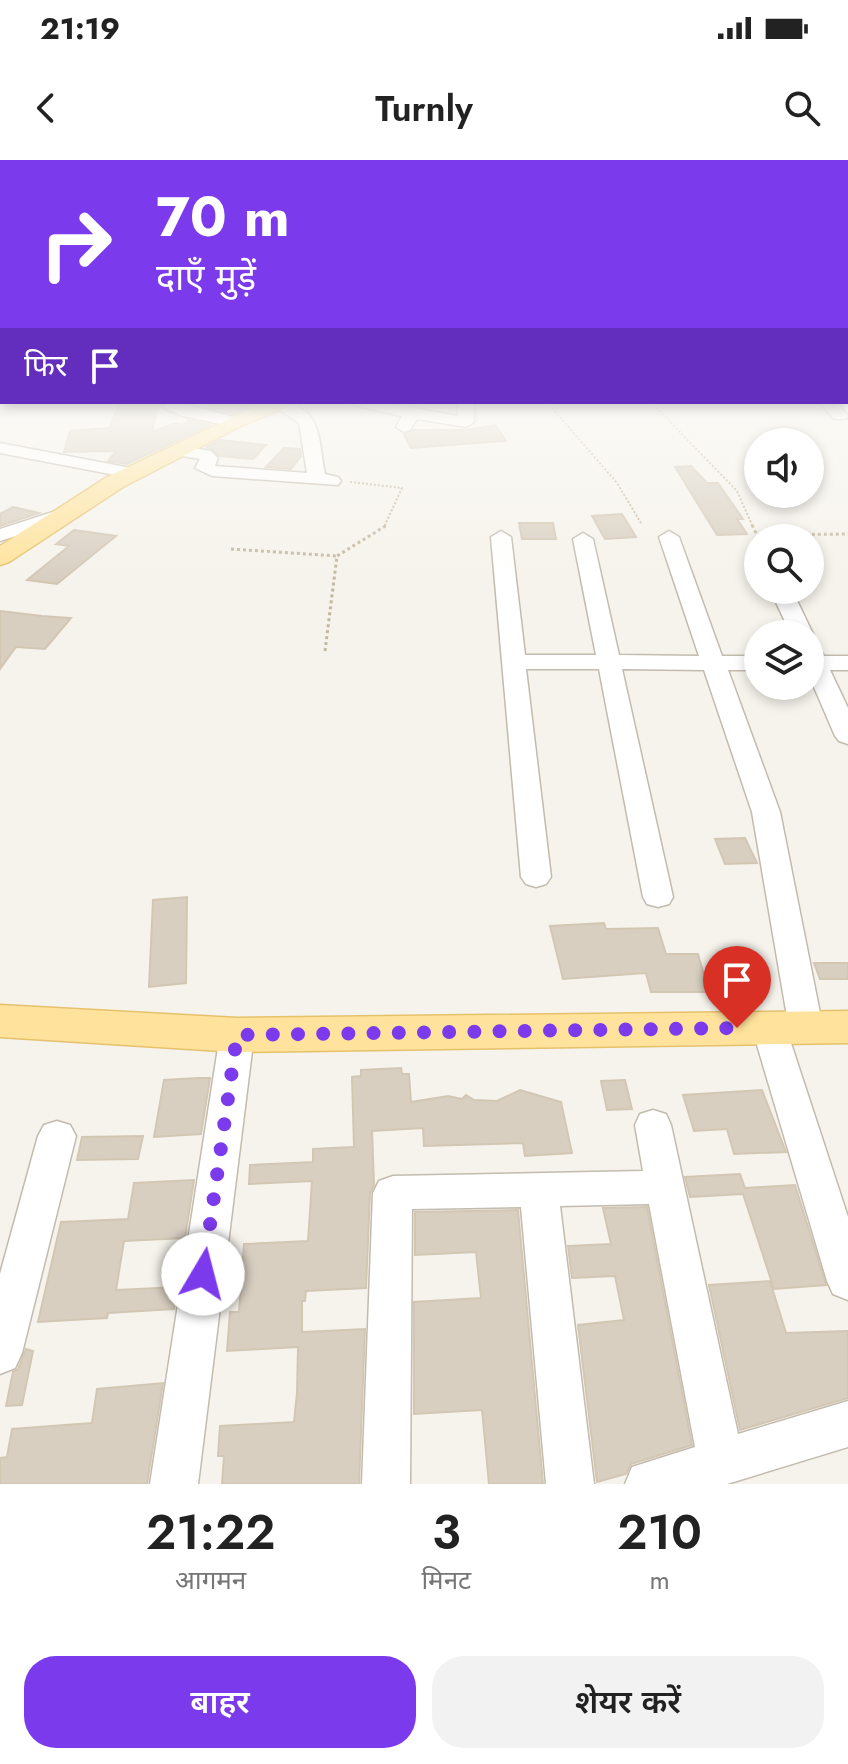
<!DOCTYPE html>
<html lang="hi">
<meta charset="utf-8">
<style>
:root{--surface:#fff;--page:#f2f2f2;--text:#222;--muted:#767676;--accent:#7c3aed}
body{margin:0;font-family:Jost,"Noto Sans Devanagari",sans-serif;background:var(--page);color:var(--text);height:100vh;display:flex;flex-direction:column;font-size:30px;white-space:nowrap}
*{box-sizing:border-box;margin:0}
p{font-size:26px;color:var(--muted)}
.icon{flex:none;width:44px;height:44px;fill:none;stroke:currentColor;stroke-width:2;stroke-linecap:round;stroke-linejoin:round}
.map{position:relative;height:1324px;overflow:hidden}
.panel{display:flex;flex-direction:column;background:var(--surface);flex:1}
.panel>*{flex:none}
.guide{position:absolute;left:0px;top:0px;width:848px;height:244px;box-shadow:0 4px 12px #0003;background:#7c3aed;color:#fff;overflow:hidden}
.fabs{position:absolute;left:744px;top:268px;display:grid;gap:16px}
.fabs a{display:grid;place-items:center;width:80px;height:80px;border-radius:50%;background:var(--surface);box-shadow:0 4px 12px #0003;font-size:40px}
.pin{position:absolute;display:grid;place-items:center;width:68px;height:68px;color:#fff;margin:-82px -34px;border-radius:50% 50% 50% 0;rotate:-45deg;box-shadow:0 0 8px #0007}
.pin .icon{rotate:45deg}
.me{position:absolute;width:88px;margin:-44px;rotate:8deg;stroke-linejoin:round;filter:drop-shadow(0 0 6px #0008)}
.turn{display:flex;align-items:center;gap:28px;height:168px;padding:0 24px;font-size:36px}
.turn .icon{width:104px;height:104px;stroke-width:2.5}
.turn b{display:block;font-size:56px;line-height:68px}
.then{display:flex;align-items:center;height:76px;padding:0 24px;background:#0003;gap:16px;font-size:30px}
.eta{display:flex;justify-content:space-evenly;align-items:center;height:136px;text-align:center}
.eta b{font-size:48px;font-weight:600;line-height:56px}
.action{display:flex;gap:16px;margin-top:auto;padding:16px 24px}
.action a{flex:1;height:92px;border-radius:32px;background:var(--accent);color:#fff;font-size:32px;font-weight:600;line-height:92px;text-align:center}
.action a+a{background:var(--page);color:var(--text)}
.status{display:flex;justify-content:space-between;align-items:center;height:56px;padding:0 40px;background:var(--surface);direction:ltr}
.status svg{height:22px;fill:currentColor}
header{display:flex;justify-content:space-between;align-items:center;height:104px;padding:0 24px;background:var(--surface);font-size:36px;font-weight:600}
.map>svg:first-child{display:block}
.building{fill:#d8cfc1;stroke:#d3c7b4;stroke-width:2}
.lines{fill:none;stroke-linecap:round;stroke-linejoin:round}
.minor-casing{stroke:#c2bbae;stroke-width:3}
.major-casing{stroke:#e6c16a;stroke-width:3}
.path-far1{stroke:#c4b79f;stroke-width:2;stroke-dasharray:2 2;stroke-linecap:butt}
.path{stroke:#c4b79f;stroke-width:3;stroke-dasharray:3 3;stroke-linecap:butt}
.minor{fill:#fff;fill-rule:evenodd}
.major{fill:#ffe39c;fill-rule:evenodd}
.route{stroke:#7c3aed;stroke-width:14;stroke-dasharray:0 25.2}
</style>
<div class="status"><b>21:19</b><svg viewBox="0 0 49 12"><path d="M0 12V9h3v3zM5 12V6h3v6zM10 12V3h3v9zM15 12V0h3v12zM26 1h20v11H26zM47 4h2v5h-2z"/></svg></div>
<header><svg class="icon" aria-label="back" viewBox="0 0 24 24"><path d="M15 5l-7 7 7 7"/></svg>Turnly<svg class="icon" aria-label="search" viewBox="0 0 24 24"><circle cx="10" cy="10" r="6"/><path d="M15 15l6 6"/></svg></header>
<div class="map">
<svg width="848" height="1324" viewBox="0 0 848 1324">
<rect width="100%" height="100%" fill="#f6f3ec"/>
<path class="building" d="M121,242H159L152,272L176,263L183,265L189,260L210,265L127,304L108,301L116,291L64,292L70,271L109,268Z
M213,242H258L233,254L207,247Z
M495,265L506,281L411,288L404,275L413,270H466Z
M220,280L266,285L253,299L220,296L207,287Z
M284,288L300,289L301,296L291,309L266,307Z
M691,306L707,323H718L743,359H737L747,374L717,375L675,307Z
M13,347L39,353L0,366V354Z
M622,354L636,377L605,379L592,356Z
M519,363H553L556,379H522Z
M74,370L116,376L57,424L27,420L69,386L56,384Z
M0,451L42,456L71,458L45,489L16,487L0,509Z
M745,678L757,703L725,704L715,679Z
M187,737L186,823L149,827L153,740Z
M604,763L606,769L658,768L666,794H698L709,832H651L646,813L563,819L550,766Z
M814,803H848V819H820Z
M401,908L402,914H409L411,942L448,936L462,939L466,935L474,940L497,941L520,930L561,942L572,993L525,996L523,983L424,986L423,968L372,971L374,1025L370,1033L366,1128L306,1131L305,1141H302V1172L365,1169L359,1324H222L224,1296H218L220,1266L294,1262L297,1233L298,1187L227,1191L230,1152H239L244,1084L308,1081L312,1021L249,1024L250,1005L313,1002V989L354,987L352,917L361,916V910Z
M198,918H210L201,974L154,977L164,920Z
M625,920L632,949L607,950L601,921Z
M762,930L786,992L734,994L727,969L694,971L683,935Z
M143,976L138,999L77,1000L82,977Z
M740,1014L745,1028L795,1025L826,1125L774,1129L743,1034L690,1037L685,1017Z
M194,1020L185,1078L124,1081L116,1130L178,1127L174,1149L108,1153L107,1158L38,1162L61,1062L128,1059L134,1023Z
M647,1047L692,1285L631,1304L626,1314L597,1322L578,1165L624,1160L615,1116L572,1118L568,1086L611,1084L603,1048Z
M518,1050L543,1324H489L482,1250L414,1254V1142L481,1138L476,1092L415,1095V1052Z
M770,1121L786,1173L848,1171V1238L740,1270L709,1125Z
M26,1189L33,1191L22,1245L6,1246L13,1212L18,1209Z
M163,1223L147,1324H0V1298L7,1297L12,1269L92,1263L97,1229Z"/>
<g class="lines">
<g class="minor-casing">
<path id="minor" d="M164,242C181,242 219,253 240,259L242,262L234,267L183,256L164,248Z
M272,242C322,242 318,276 325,314L338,317L341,321L338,325L212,316L195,308L200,299L170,294L168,290L176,285L211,291L218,298L215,306L307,313L299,263L274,246Z
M349,242H380L458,256V242H474V262L466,267L417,259L410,270L404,272L396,267L402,256L352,245Z
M819,242H836L848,256L846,259H834Z
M0,283L131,308L140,313L131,318L0,293Z
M68,347L77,353L75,357L0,381V369Z
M501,371L511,377L525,495H596L573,379L583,373L593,379L619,495L699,496L659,377L669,371L679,377L722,496H758V510H728L780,652L823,868L818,877L806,881L794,877L789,868L752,652L704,510L622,509L673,737L669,744L658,747L647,744L643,737L599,509H526L551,717L546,724L536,727L526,724L521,717L491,377Z
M770,430H792L813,474L810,479V474H791Z
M810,484L818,486L824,496H848V510H830L848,548V584L839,581L835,576L810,518Z
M769,855L781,859L786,868L848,1057V1140L833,1134L827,1121L752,868L757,859Z
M237,862L249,866L254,875L198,1324H150L220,875L225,866Z
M653,950L666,954L671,965L738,1274L848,1241V1287L727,1324H625L632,1307L695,1287L649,1044L560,1046L594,1324H546L521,1047L412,1049L410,1324H362L373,1033L379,1021L393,1016L643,1011L635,965L640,954Z
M57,961L70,965L76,976L22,1193L15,1208L0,1214V1114L38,976L44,965Z"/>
</g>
<g class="major-casing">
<path id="major" d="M265,242H292L289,246L241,266L123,327L9,402L0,405V386L107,317Z
M0,845L237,858L848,851V883L237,892L0,877Z"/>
</g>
<path class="path-far1" d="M547,242L617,323L641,363
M651,242L737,331L753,367
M350,322L402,328L384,367"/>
<path class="path" d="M752,365L757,375L848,374
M231,389L337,396
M325,491L337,396L387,365"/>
<use href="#minor" class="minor"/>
<use href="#major" class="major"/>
</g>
<linearGradient id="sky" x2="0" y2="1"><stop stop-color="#8fc1ec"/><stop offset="0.56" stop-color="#fbfaf6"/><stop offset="1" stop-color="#fbfaf6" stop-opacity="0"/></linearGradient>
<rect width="848" height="420" fill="url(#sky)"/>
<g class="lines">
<path class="route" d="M203,1114L237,875L737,868"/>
</g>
</svg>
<div class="fabs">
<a><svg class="icon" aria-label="sound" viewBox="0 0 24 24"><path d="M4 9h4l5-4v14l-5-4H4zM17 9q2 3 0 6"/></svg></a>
<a><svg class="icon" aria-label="search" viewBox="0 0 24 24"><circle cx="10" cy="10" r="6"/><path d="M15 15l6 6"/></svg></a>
<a><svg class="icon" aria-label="layers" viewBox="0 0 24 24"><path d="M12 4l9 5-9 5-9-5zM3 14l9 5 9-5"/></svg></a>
</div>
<div class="pin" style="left:737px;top:868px;background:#d93025"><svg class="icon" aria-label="arrive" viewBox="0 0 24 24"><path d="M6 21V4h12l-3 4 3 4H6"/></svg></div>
<svg class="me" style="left:203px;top:1114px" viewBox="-20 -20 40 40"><circle r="19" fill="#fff"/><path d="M0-13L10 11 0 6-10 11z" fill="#7c3aed"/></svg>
<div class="guide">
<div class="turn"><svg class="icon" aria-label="right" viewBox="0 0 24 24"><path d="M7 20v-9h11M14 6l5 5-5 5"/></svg><div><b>70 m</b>दाएँ मुड़ें</div></div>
<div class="then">फिर<svg class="icon" aria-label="arrive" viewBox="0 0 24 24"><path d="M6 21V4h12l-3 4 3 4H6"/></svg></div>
</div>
</div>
<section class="panel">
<div class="eta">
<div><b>21:22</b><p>आगमन</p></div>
<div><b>3</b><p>मिनट</p></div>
<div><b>210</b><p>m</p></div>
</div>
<div class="action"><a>बाहर</a><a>शेयर करें</a></div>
</section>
